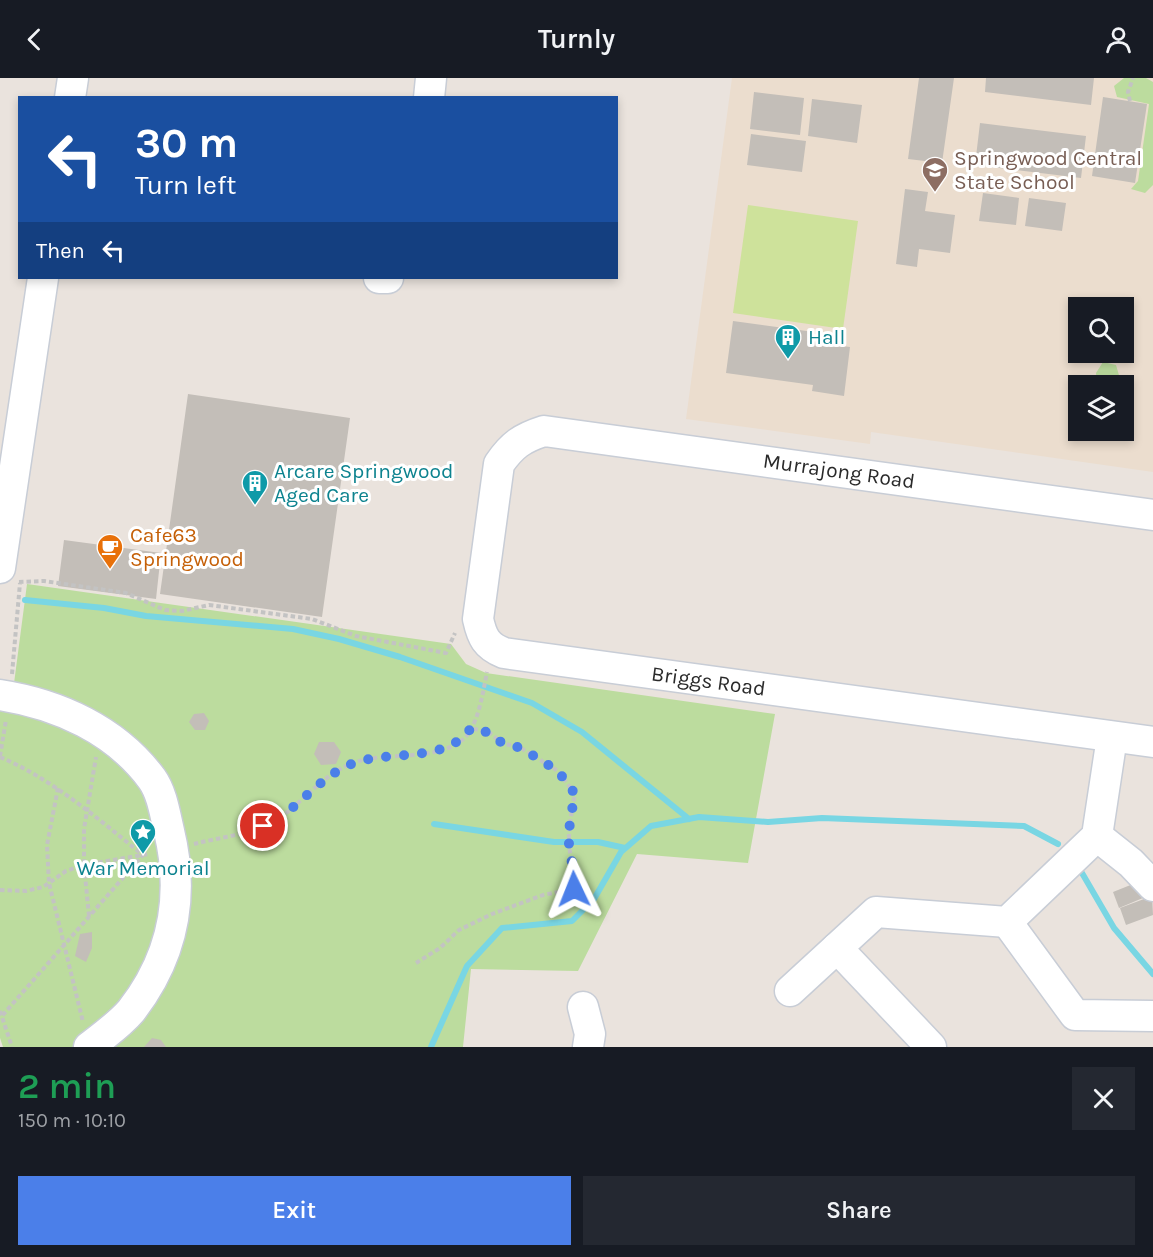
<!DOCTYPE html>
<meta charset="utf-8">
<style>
:root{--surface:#171b24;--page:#242831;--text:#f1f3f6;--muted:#9ea1a6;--accent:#4b7fe9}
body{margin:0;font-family:Karla,sans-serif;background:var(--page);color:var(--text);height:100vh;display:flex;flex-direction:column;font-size:22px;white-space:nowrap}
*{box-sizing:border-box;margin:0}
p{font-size:20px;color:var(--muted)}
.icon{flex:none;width:33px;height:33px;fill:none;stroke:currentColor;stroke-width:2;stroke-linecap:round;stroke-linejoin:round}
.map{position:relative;height:969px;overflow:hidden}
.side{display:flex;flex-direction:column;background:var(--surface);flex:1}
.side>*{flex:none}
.guide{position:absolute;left:18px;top:18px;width:600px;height:183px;border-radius:0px;box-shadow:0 3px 9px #0003;background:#1a4fa0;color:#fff;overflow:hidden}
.controls{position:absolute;left:1068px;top:219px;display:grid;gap:12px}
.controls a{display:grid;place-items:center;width:66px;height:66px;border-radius:0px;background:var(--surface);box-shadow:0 3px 9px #0003;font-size:30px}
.pin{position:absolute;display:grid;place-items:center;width:51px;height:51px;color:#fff;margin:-26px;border:3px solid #fff;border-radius:50%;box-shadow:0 2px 6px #0007}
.me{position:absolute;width:66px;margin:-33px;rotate:358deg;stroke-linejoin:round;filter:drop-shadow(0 0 4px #0008)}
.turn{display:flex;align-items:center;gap:21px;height:126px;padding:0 18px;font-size:27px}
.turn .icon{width:78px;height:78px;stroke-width:2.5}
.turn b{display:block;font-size:42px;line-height:51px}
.then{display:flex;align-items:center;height:57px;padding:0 18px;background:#0003;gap:12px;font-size:22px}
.round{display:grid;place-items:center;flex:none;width:63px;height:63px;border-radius:0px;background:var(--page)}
.headline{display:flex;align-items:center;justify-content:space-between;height:102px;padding:0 18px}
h1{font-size:36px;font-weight:600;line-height:45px;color:#1e9e55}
.action{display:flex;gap:12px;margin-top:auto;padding:12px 18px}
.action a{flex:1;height:69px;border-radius:0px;background:var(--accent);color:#fff;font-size:24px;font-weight:600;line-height:69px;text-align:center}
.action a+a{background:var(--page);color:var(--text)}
header{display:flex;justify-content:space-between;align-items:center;height:78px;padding:0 18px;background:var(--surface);font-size:27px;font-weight:600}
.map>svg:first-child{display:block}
.education{fill:#ebddce;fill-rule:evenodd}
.green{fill:#bcdc9e}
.pitch{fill:#cee29b}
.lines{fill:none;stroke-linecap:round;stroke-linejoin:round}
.stream{stroke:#79d6e3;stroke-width:6}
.building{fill:#c3beb8}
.minor-casing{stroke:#c8cdd6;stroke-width:33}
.path{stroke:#c3c3c3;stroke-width:4;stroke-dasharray:4.5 3;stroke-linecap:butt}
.minor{stroke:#fff;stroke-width:30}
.route{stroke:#4b7fe9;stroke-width:10;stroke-dasharray:0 18}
.labels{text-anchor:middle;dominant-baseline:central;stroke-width:6;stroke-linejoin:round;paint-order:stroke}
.education-label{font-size:21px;fill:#785e54;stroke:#fff;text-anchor:start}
.culture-label{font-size:21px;fill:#0d838f;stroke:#fff;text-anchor:start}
.street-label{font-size:21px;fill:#2a2a2a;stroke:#fff}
.food-label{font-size:21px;fill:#c56008;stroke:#fff;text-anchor:start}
</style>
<header><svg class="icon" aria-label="back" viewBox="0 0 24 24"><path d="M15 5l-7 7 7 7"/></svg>Turnly<svg class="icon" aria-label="person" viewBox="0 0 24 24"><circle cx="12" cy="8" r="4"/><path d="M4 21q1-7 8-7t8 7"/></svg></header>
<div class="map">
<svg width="1153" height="969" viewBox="0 0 1153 969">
<rect width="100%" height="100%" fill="#eae3dd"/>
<path class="education" d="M732,0H1153V394L871,354L870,366L686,341ZM1078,230H1124V274H1078ZM1078,308H1124V352H1078Z"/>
<path class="green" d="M1124,0H1146L1153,4V107L1145,115L1131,111L1138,103L1149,26L1117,19L1114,8Z
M1103,284L1116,287L1121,304L1132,319L1129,337L1124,341V308L1097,307L1096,295Z
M27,506L451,566L466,586L486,595L775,636L748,785L637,776L578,893L471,891L463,969H3L0,960V630L13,613Z"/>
<path class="pitch" d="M748,127L858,143L843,251L733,235Z"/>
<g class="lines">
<path class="stream" d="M25,522L104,530L146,538L293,551L339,561L400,579L532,625L582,654L689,741
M434,746L554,764H598L625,770
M1082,795L1114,850L1153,896
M431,969L467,888L502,850L572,843L594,821L621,774L651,748L699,739L768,744L822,740L1024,748L1058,766"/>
</g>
<path class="building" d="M919,0H954L942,85L908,81Z
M986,0H1094L1091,27L985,14Z
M754,14L804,20L800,57L750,51Z
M1103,19L1147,26L1135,105L1092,98Z
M812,21L862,27L857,65L808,58Z
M980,45L1086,58L1081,100L975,87Z
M751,56L806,63L802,94L747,87Z
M905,111L928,114L925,133L955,137L950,175L919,171L917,189L896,186Z
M983,115L1019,120L1016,147L979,143Z
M1029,120L1066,125L1062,153L1025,148Z
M733,243L814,254L812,264L850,269L844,318L812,313L813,307L726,295Z
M188,316L350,340L322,539L160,516Z
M64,462L161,475L156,521L58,508Z
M204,635L209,643L205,652H195L189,644L194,636Z
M319,664H334L341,674L336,686L321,687L314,676Z
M1143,802L1150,817L1119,830L1113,814Z
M1152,818L1153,837L1126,847L1120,830Z
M92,854V870L86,884L75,878L80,856Z
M152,960L161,962L166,969H144Z"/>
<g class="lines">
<g class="minor-casing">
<g id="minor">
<path d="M70,20L73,0"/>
<path d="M429,20L431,0"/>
<path d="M379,200H388"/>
<path id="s1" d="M1153,437L544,353C522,360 512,367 499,386L478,541C482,559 486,568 504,575L1153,664"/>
<path d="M0,490L43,200"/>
<path d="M0,617C58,626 116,652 152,701C162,715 165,736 169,753C185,819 173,879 131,933C119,947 103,958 89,969"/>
<path d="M1097,758L1131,785L1153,808"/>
<path d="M1007,844L1075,937L1153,938"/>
<path d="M837,870L931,969"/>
<path d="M790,913L876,834L1007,844L1097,758L1112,659"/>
<path d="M583,929L590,956L588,969"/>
</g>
</g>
<path class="path" d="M1130,23L1128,14L1133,0
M19,504L44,503L126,515L165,532L182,533L209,527L312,541L356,558L446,575L455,555
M12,596L20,505
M0,678L6,642
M0,679C54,702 98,741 143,777L1,939
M58,710L47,767L49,805L83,944
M194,766C220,759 256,756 278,741C306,722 325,693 359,683C391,674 435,683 462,662C478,650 483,614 487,594
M0,812L26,813L43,809L66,793L84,787L149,776
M89,838L84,787V751L96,679
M416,885L440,870L459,852L492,836L543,817L574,811L581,803C563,774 569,747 575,716L558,693L521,670L502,665L490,655L471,650
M0,933L12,969"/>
<use href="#minor" class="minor"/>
</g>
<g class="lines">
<path class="route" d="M263,748C300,733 321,693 361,683C397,673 447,684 471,650L490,655L502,665L521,670L558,693L575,716C569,747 563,774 580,803L574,811"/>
</g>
<defs>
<g id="school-pin" transform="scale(1.35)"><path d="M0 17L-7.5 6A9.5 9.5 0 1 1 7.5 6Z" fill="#8d6e63" stroke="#fff"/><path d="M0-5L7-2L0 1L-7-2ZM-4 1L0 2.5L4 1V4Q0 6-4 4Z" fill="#fff"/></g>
<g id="building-pin" transform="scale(1.35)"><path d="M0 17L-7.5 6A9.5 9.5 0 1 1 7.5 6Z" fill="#0f9aa8" stroke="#fff"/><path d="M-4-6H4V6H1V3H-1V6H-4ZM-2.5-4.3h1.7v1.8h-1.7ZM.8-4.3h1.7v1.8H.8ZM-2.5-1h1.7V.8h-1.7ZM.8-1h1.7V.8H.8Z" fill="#fff"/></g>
<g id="cafe-pin" transform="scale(1.35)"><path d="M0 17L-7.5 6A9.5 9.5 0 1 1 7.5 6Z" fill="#e8710a" stroke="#fff"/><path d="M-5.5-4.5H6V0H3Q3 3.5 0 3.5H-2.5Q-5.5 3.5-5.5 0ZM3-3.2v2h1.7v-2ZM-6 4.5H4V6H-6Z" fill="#fff"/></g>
<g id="sight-pin" transform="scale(1.35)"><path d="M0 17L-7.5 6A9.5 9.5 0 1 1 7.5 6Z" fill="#0f9aa8" stroke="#fff"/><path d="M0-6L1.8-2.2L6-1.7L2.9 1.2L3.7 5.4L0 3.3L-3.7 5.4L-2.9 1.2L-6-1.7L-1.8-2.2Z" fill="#fff"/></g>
</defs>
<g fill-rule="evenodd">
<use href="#school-pin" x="935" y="92"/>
<use href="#building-pin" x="788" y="259"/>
<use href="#building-pin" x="255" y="405"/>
<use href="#cafe-pin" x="110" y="469"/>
<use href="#sight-pin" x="143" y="754"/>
</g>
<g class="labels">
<g class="education-label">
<text x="954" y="80">Springwood Central<tspan x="954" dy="24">State School</tspan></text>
</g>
<g class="culture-label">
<text x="808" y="259">Hall</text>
<text x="274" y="393">Arcare Springwood<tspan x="274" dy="24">Aged Care</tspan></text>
<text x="143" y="790" text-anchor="middle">War Memorial</text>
</g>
<g class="street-label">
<text transform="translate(839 393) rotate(8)">Murrajong Road</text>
<text stroke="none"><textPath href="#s1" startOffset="1080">Briggs Road</textPath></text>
</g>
<g class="food-label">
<text x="130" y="457">Cafe63<tspan x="130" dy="24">Springwood</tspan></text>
</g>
</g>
</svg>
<div class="controls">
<a><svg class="icon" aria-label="search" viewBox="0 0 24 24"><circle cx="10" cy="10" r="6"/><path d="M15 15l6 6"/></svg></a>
<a><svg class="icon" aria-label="layers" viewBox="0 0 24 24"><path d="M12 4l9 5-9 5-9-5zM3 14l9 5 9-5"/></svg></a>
</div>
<div class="pin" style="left:263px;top:748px;background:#d93025"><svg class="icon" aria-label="arrive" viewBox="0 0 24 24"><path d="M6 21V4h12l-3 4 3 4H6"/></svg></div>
<svg class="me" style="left:574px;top:811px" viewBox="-20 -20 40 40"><path d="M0-17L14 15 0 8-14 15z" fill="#4b7fe9" stroke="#fff" stroke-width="4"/></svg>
<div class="guide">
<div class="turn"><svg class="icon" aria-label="left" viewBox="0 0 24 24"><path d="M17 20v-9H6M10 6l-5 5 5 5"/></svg><div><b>30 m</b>Turn left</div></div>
<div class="then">Then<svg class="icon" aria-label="left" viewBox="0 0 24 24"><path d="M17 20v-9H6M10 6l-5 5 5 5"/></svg></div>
</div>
</div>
<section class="side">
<div class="headline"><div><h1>2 min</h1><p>150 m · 10:10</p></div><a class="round"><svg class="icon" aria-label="close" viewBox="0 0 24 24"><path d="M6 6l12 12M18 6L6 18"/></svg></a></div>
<div class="action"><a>Exit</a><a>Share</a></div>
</section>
